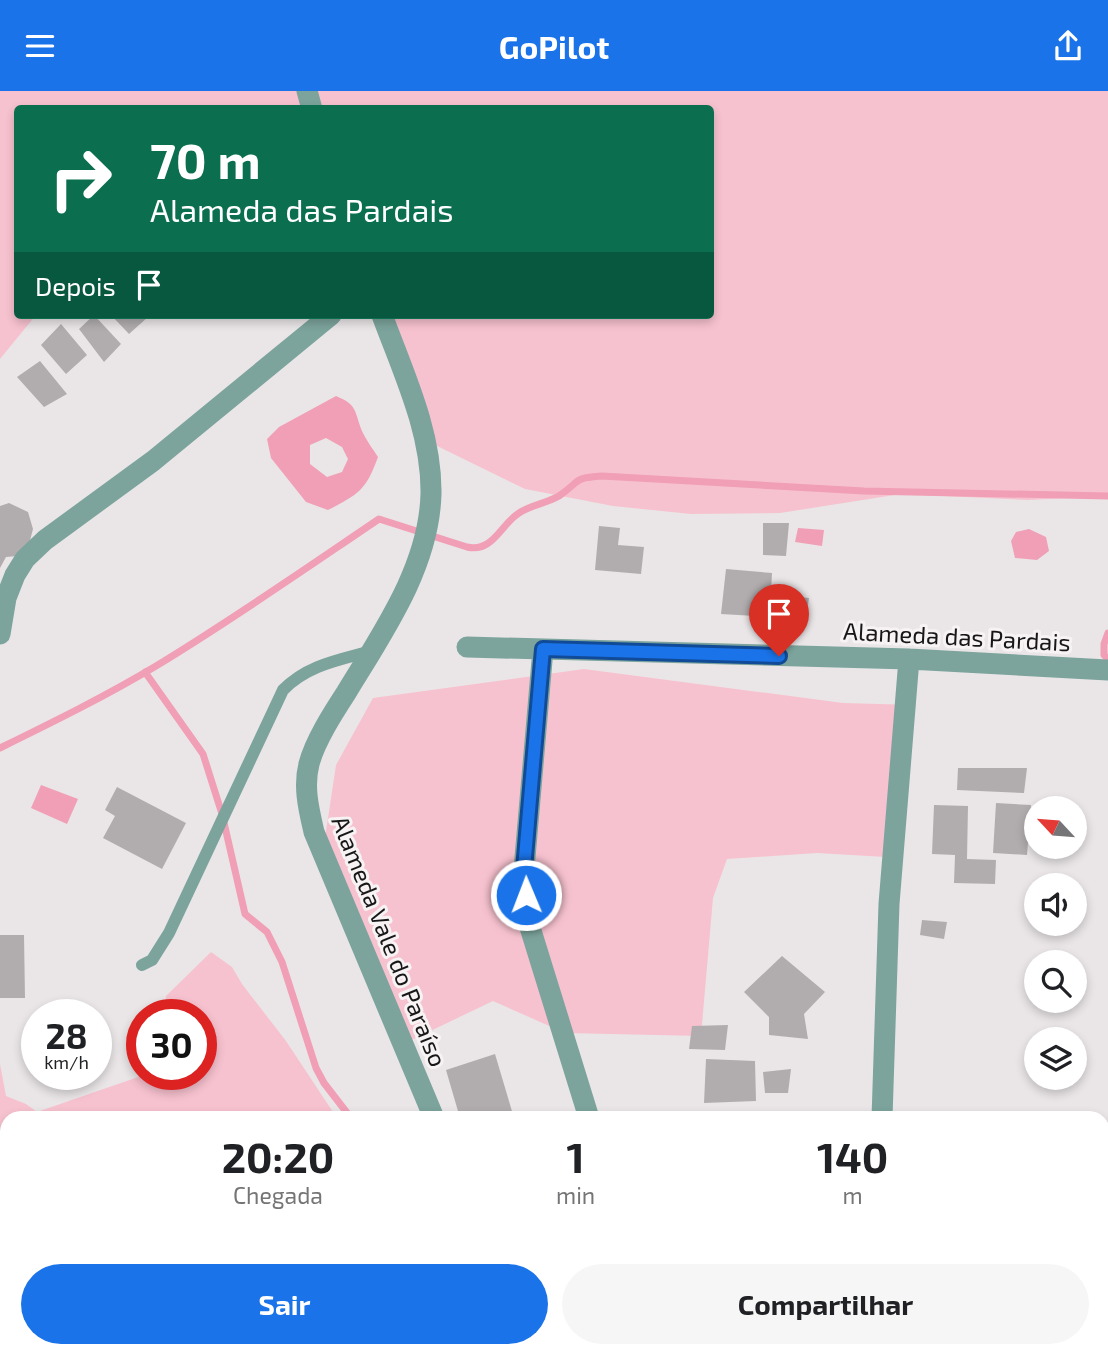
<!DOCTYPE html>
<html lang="pt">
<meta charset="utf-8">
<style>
:root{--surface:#fff;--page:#f6f6f6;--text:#202124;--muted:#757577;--accent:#1a73e8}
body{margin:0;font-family:"Exo 2",sans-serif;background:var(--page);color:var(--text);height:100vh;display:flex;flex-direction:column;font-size:26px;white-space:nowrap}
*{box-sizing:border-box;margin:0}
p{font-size:23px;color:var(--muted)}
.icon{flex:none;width:38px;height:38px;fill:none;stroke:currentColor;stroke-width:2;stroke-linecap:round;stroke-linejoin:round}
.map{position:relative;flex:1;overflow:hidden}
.panel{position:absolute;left:0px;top:1020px;width:1110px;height:247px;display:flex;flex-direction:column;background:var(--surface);border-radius:21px 21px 0 0;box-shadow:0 4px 10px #0003}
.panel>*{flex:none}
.top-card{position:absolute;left:14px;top:14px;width:700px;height:214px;border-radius:7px;box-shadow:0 4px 10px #0003;background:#0b6e4f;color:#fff;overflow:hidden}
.needle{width:46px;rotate:296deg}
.tools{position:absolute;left:1024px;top:705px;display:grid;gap:14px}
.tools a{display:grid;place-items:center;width:63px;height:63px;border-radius:50%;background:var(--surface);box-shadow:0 4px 10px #0003;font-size:35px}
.speed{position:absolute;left:21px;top:908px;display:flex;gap:14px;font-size:35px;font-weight:700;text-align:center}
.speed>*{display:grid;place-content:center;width:91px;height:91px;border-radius:50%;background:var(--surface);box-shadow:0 4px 10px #0003;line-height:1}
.speed small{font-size:18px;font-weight:400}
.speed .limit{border:10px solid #d22;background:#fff;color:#111}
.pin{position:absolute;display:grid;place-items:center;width:60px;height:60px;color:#fff;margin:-72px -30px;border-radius:50% 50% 50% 0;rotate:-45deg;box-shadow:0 0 7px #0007}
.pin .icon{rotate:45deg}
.me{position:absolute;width:77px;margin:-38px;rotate:359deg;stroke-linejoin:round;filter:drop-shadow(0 0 5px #0008)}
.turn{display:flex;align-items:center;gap:24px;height:147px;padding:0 21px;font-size:32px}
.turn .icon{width:91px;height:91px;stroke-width:2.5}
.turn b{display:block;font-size:49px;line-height:60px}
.then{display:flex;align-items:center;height:66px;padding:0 21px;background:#0003;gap:14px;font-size:26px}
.eta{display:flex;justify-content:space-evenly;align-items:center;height:119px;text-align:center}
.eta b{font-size:42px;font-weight:700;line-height:49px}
.cta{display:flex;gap:14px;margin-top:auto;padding:14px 21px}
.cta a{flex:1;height:80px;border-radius:42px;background:var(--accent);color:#fff;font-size:28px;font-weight:700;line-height:80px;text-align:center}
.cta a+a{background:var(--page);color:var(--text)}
header{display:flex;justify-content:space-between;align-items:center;height:91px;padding:0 21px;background:var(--accent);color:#fff;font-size:32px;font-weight:700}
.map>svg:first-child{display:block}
.green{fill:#f7c2cf}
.water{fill:#f09fb6;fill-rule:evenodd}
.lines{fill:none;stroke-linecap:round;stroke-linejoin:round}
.stream{stroke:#f09fb6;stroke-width:7}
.building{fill:#b1adae}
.lane{stroke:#7ca49c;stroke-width:12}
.street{stroke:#7ca49c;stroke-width:21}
.route-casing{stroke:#114b97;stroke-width:18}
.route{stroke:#1a73e8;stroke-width:12}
.labels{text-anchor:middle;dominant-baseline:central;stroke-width:6;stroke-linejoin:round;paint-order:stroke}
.street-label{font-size:24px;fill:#181717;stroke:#f7f3f4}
</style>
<header><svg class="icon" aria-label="menu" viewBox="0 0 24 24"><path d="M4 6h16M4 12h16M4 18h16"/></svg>GoPilot<svg class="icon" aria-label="share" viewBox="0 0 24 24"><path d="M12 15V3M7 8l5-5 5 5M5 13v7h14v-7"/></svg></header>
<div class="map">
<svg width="1108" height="1266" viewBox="0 0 1108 1266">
<rect width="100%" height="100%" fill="#eae6e7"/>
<path class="green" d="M0,0H1108V405L1028,409L901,403L780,422L691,423L613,415L525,398L431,352L378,224H710V18H18V224H36L0,268Z
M584,578L843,612L916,614L896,674L886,766L817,762L727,768L713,807L701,945L565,942L493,910L397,956L325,747L336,674L373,607Z
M211,861L232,876L242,893L286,950L337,1027H7V1260H648L650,1266H0V973L6,1005L26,1013L37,1021L144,984H201V924H164L166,905Z"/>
<path class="water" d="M336,305C358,314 354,320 362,340C366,349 373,358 378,366C366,399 359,403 328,419L306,411L271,367L267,348L279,336ZM326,347L342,356L348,368L342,381L327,386L310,373V354Z
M798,437L824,439L822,455L795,451Z
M1029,438L1046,446L1049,460L1037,469L1015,467L1011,450L1016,441Z
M41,694L78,708L67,733L31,717Z"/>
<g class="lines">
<path class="stream" d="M1108,542L1104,553V564L1108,568
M145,581L203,663L222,723L245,823L267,841L282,871L316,977L324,992L351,1027
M0,657C53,631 106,605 156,575C232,529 305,478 379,428L467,456C493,462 501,433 519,422C531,414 547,412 559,405C581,390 572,387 602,385L864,400L1108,405
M1102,1053L1108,1038
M1005,1266L1008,1260"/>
</g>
<path class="building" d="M94,224L121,253L104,271L79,238Z
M111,224H147L148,226L129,243Z
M61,233L87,264L66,283L41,254Z
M40,270L67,303L44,316L17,286Z
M9,412L28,421L33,438L28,457L18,465L6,466L0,477V415Z
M763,432H789L786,465L763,464Z
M599,435L620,437L618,454L644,456L641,483L595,479Z
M726,478L772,482L771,503L809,507L806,528L721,523Z
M958,677H1027L1024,702L957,699Z
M117,696L186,732L162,778L103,747L115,725L105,719Z
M996,712L1031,714L1027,764L993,762Z
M934,714L968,715L967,768L996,769L995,793L954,792L955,764L932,763Z
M922,829L947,831L944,848L920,844Z
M0,844H24L25,907H0Z
M782,865L825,901L804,923L808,948L769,944V926L744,901Z
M728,934L725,959L689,958L692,935Z
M495,963L514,1027H460L446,979Z
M706,968L755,970L756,1010L704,1012Z
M791,978L788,1002H765L763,981Z"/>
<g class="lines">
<path class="lane" d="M142,874L152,869L169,842L283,599C307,574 339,569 371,560"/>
<path class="street" d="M307,0L312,18
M382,224C403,281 432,341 431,403C429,476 383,541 346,602C333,622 315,650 309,673C303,696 309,719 314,741L434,1027
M0,543L6,507L15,484L25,468L45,449L153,370L331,224
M467,556L909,568L1108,579
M543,558L524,778L528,830L589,1027
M882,1027L889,813L909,568
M512,1260L514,1266
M663,1260L665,1266"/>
</g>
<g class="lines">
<g class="route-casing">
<path id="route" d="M526,804L524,778L543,558L779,565"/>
</g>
<use href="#route" class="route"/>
</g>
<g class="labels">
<g class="street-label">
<text transform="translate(957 545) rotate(3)">Alameda das Pardais</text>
<text transform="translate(390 850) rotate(68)">Alameda Vale do Paraíso</text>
</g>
</g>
</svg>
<div class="tools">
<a><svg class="needle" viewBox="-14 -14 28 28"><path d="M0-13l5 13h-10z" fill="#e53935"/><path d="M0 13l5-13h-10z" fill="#757577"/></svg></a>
<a><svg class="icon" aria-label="sound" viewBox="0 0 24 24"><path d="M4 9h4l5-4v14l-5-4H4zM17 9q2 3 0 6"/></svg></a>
<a><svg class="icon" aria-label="search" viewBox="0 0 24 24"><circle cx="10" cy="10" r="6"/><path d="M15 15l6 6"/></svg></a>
<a><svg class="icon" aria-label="layers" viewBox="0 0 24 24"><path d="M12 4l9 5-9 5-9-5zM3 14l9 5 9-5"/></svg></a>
</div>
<div class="speed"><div>28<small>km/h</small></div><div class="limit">30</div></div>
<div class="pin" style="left:779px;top:565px;background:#d93025"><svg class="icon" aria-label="arrive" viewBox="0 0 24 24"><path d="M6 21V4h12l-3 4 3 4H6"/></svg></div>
<svg class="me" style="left:526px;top:804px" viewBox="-20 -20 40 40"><circle r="17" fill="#1a73e8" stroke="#fff" stroke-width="3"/><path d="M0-11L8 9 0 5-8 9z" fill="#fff"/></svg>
<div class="top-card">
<div class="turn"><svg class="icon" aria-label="right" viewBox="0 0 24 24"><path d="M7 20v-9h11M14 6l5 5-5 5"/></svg><div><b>70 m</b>Alameda das Pardais</div></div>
<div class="then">Depois<svg class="icon" aria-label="arrive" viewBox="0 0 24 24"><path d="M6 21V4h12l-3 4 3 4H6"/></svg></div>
</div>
<section class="panel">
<div class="eta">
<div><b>20:20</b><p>Chegada</p></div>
<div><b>1</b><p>min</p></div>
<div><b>140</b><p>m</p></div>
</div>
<div class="cta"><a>Sair</a><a>Compartilhar</a></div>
</section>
</div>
